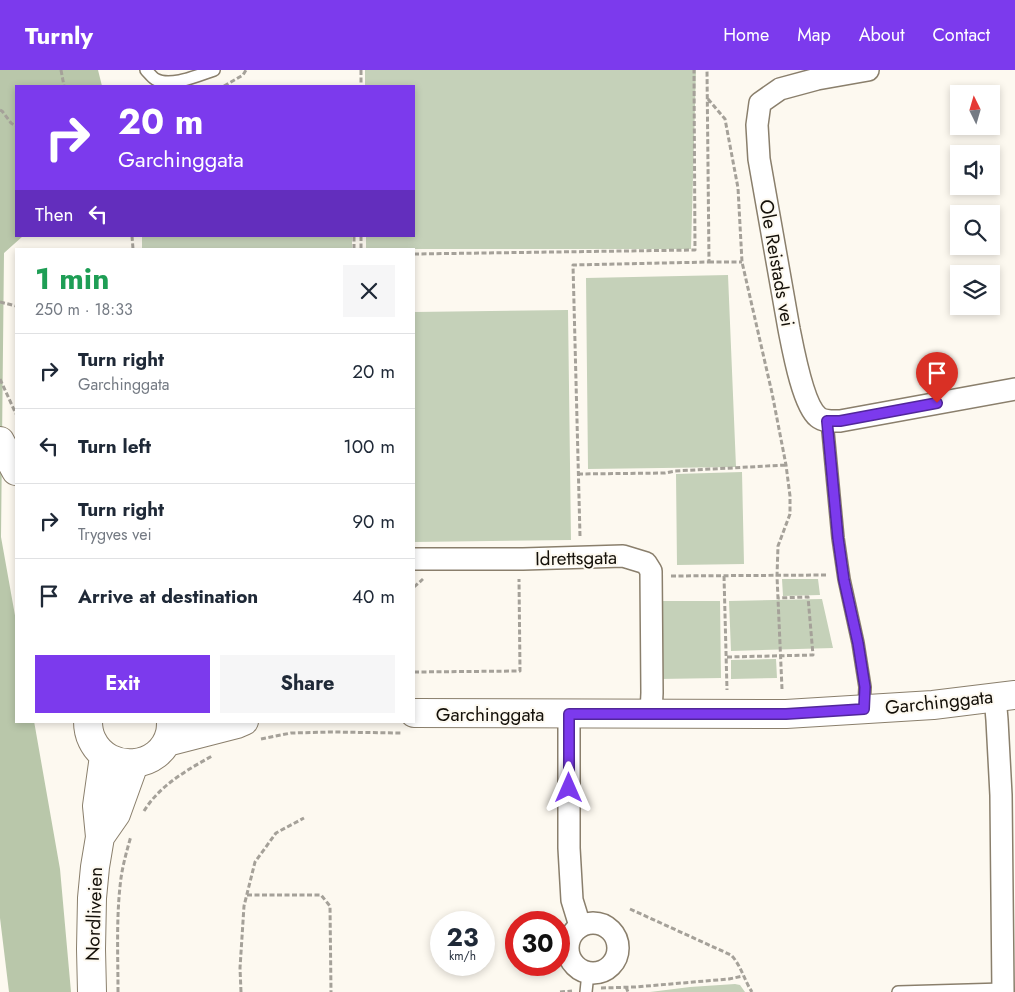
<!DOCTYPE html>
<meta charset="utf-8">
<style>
:root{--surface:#fff;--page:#f6f6f7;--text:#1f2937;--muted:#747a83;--line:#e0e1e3;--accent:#7c3aed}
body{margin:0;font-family:Jost,sans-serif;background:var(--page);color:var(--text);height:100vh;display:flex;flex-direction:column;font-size:19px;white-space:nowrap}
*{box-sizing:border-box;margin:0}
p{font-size:16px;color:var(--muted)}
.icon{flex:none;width:28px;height:28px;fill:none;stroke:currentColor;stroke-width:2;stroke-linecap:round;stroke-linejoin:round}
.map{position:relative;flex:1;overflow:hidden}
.side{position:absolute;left:15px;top:178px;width:400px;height:475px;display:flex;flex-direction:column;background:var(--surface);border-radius:0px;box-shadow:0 2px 8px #0003}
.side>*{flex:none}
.banner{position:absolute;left:15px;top:15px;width:400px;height:152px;border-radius:0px;box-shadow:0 2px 8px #0003;background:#7c3aed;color:#fff;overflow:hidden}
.needle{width:32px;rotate:355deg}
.buttons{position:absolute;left:950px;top:15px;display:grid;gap:10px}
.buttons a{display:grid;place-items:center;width:50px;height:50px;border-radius:0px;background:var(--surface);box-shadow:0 2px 8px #0003;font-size:25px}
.speed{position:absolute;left:430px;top:841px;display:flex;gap:10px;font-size:25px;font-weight:700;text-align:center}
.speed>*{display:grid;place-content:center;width:65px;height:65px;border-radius:50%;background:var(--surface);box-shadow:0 2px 8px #0003;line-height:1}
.speed small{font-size:12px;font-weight:400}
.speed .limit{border:8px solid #d22;background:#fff;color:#111}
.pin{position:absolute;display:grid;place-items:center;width:42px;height:42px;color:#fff;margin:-51px -21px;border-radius:50% 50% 50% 0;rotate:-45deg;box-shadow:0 0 5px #0007}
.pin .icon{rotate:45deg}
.me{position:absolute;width:55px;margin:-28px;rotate:0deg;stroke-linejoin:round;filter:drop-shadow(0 0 4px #0008)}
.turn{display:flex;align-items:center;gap:18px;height:105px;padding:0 20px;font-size:22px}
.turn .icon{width:65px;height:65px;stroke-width:2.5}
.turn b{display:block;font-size:35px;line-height:42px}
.then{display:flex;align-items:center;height:48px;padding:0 20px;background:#0003;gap:10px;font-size:19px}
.round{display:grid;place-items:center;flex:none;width:52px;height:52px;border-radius:0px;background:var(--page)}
.summary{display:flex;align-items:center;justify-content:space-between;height:85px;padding:0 20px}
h1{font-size:30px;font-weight:700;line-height:38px;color:#1e9e55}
.primary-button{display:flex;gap:10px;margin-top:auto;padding:10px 20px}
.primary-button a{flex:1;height:58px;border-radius:0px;background:var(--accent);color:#fff;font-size:20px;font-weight:700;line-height:58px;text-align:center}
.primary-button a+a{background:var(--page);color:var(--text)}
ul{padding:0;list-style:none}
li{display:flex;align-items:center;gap:15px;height:75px;padding:0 20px;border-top:1px solid var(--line)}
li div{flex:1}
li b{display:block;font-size:19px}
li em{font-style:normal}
header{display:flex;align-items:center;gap:30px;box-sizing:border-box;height:70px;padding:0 25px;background:var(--accent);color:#fff}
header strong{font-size:24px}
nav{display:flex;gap:28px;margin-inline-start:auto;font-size:18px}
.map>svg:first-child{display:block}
.green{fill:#c5d1b9}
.forest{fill:#b9c7aa}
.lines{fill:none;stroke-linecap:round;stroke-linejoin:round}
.lane-casing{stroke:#8a7f6c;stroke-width:14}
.street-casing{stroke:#8a7f6c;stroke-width:24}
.secondary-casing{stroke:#8a7f6c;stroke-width:30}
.path{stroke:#a5a199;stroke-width:3;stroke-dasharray:5 2.5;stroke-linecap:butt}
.lane{stroke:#fff;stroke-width:11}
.street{stroke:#fff;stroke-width:21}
.secondary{stroke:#fff;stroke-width:28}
.route-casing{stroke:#51269a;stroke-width:12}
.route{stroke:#7c3aed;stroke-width:9}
.labels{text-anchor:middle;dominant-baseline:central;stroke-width:4;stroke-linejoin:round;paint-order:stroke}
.street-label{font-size:19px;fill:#141009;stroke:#fdf9f0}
</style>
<header>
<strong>Turnly</strong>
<nav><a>Home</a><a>Map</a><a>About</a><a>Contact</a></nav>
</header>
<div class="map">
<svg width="1015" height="922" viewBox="0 0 1015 922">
<rect width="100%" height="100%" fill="#fdf9f0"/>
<path class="green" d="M365,0H696L691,179H366V166H414V16H365Z
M142,166H352V179H142Z
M728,205L736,397L588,399L586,208Z
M568,240L571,470L414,472V242Z
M742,402L744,494L677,495L676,404Z
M782,509H818L820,525L783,526Z
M822,529L833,578L731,581L729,531Z
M658,531H720L721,608L659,609Z
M776,589L777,608L731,609V590Z
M735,914L740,915L745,922H650L690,917Z"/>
<path class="forest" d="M0,0H98L102,16H16V166H23L4,183L1,467L16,551V651H34L60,799L71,922H9L0,848Z"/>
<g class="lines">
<g class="lane-casing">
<path id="lane" d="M146,0C149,3 152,7 155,9C170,18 199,5 214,0
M827,351L838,468L844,509L858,573L865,617L864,639
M586,922L588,903
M898,922L1003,919"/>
</g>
<g class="street-casing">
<path id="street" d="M868,0L817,9L780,19L760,33L757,55L759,89L789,259C793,279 803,335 818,347C824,352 833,351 840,351L1015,319
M414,489H523L623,486L646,493L651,501L652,623L651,643
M995,627L997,650L1001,725L1003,922
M569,644V778L572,830L580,856
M568 878a25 25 0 1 1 50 0a25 25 0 1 1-50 0Z"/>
</g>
<g class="secondary-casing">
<path id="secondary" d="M0,371L16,401
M414,643L786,644L933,635L1015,625
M88,651C88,658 89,664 92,670C108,704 161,700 170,663C171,659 171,655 171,651
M167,672L237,654L244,651
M100,767L116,744L134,694
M92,922L91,879L92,828L95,797L100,767L97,736L104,686"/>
</g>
<path class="path" d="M61,0L64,16
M361,0V16
M224,16L243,5L246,0
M708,29L725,49L738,118L742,192L772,323L786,395L790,426V444L778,476L777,506L782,619
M0,40L2,41L11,53L16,56
M132,166L133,179
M361,166V179
M354,179V166
M414,184L695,180L694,0
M709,192H742
M0,232L16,236
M0,309L16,344
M578,404L665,403L675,401L786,395
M580,466L573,195L709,192L707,0
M671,506L827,505
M724,506L727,620
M414,517L423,509
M727,587L813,585L808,527L778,528
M414,602L520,601L519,509
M261,669L291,663L332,662L401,663
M144,741C160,715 187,700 212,686
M247,825H321L330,836L331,922
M630,839L731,885C741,895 744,910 752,922
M626,917L628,922
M601,918L635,917L729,909L743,906
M118,922C118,884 116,846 121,808C123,794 127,780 131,766
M241,922L240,898L244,836L255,792L276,763L304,748
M560,922L572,921"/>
<use href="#lane" class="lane"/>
<use href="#street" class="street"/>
<use href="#secondary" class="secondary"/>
</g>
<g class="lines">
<g class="route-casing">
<path id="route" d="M569,718V644H786L864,639L865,617L858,573L844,510L838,468L827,351H840L937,333"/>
</g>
<use href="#route" class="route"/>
</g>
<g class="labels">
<g class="street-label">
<text transform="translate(777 193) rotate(80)">Ole Reistads vei</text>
<text transform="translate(576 488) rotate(-1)">Idrettsgata</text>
<text transform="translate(939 632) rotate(-6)">Garchinggata</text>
<text x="490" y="644">Garchinggata</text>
<text transform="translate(94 844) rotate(-88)">Nordliveien</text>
</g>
</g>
</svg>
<div class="buttons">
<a><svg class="needle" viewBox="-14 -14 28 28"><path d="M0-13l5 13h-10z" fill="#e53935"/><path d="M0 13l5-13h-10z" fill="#747a83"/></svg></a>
<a><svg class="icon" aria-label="sound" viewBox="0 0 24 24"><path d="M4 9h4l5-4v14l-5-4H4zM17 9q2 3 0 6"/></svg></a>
<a><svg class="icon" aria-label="search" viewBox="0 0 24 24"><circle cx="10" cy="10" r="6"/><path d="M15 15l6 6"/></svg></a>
<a><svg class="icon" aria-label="layers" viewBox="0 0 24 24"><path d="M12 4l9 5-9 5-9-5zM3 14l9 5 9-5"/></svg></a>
</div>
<div class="speed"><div>23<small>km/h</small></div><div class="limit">30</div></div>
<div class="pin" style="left:937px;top:333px;background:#d93025"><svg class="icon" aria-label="arrive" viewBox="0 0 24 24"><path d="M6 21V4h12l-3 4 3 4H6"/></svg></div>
<svg class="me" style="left:569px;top:718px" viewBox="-20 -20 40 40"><path d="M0-17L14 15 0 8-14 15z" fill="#7c3aed" stroke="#fff" stroke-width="4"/></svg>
<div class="banner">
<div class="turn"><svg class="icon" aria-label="right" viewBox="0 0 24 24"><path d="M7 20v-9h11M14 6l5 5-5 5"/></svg><div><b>20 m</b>Garchinggata</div></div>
<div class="then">Then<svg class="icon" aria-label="left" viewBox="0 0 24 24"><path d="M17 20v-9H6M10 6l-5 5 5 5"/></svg></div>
</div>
<section class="side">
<div class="summary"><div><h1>1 min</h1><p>250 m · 18:33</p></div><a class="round"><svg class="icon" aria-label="close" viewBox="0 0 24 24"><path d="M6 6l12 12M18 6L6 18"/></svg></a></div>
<ul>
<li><svg class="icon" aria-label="right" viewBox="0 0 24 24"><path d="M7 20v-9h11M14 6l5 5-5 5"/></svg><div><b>Turn right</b><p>Garchinggata</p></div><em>20 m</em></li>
<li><svg class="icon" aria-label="left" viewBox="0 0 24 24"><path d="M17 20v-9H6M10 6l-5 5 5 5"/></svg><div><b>Turn left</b></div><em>100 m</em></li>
<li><svg class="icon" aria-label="right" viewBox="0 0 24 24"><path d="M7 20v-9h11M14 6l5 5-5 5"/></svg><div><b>Turn right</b><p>Trygves vei</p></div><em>90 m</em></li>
<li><svg class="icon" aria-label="arrive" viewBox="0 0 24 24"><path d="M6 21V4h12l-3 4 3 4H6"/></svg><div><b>Arrive at destination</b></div><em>40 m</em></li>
</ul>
<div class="primary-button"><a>Exit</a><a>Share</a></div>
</section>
</div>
